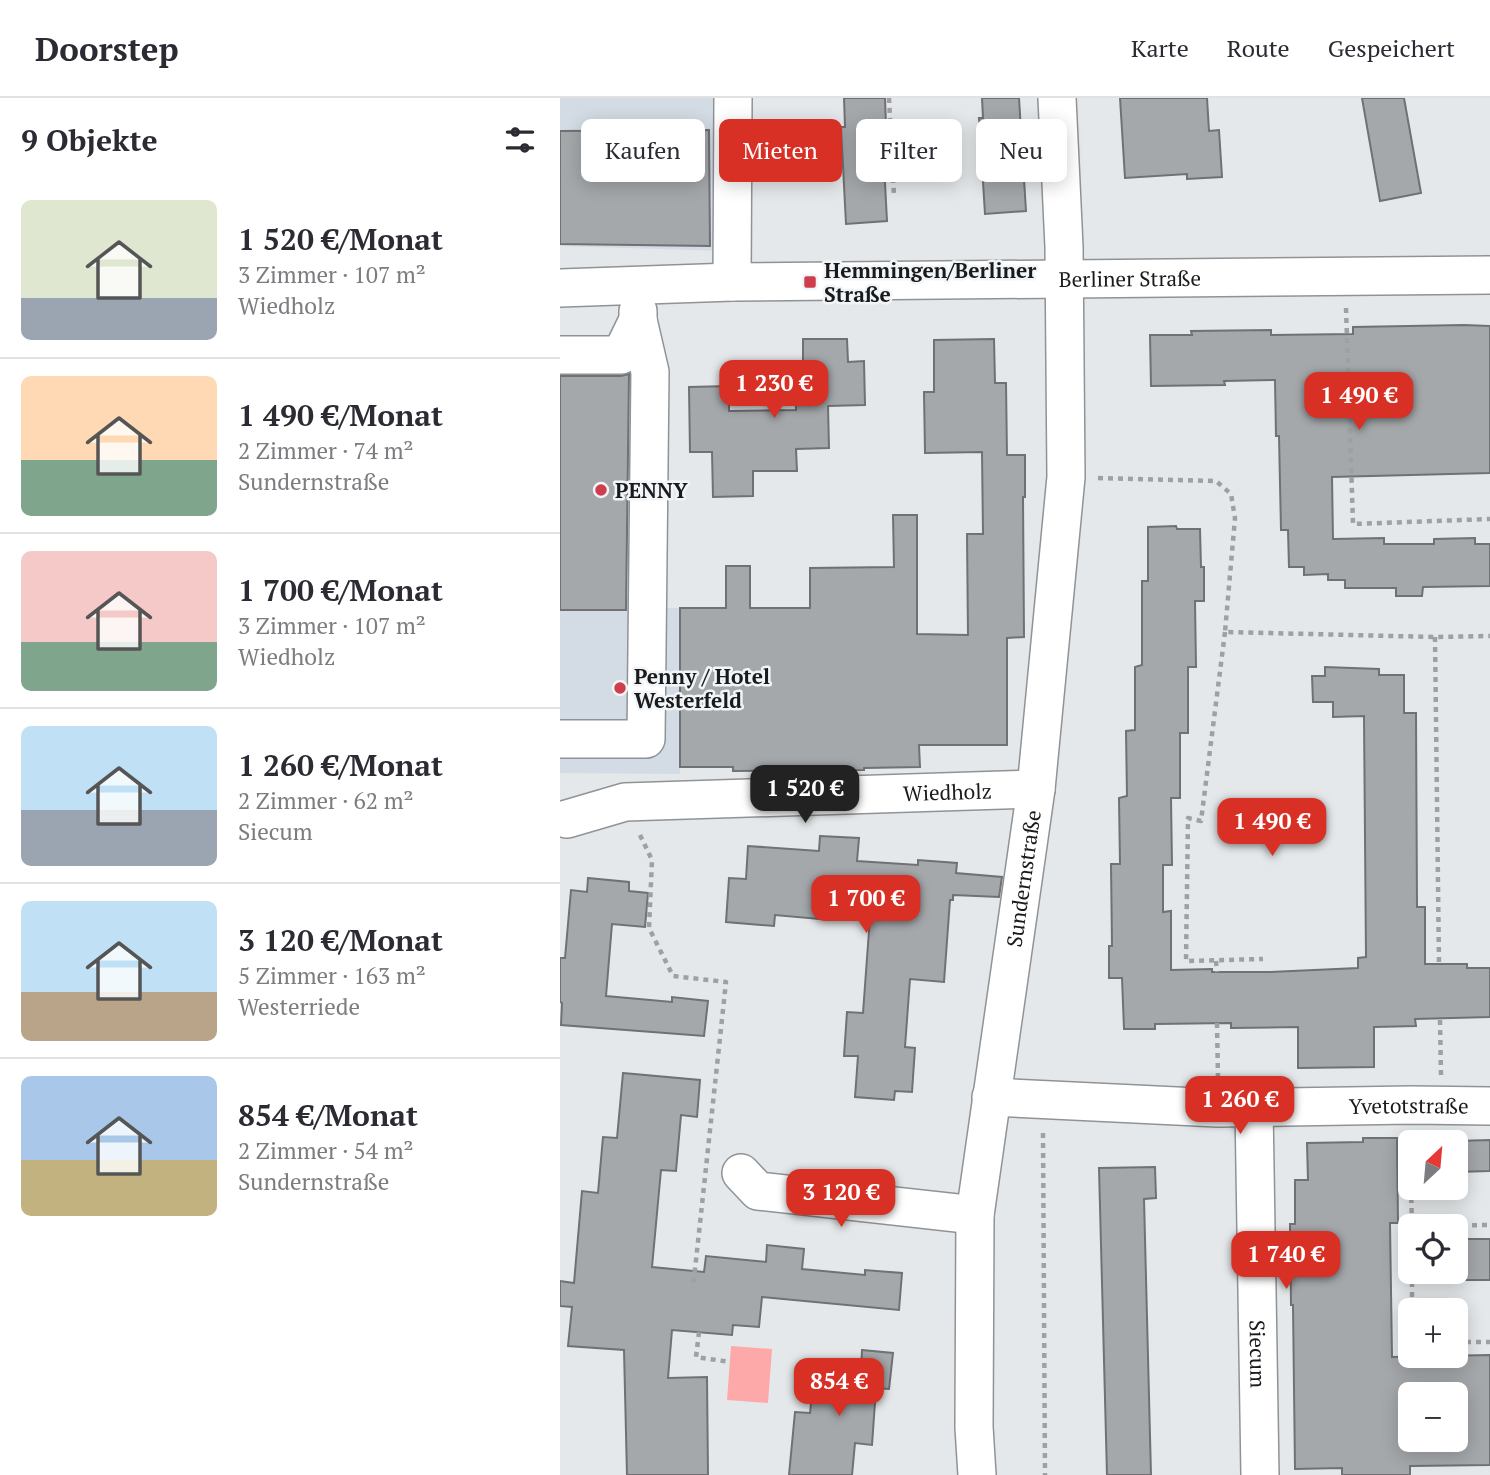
<!DOCTYPE html>
<html lang="de">
<meta charset="utf-8">
<style>
:root{--surface:#fff;--page:#f7f7f7;--text:#2b2b33;--muted:#7c7c81;--line:#e1e1e2;--accent:#d93025}
body{margin:0;font-family:"PT Serif",serif;background:var(--page);color:var(--text);height:100vh;display:flex;flex-direction:column;font-size:26px;white-space:nowrap}
*{box-sizing:border-box;margin:0}
p{font-size:23px;color:var(--muted)}
.icon{flex:none;width:38px;height:38px;fill:none;stroke:currentColor;stroke-width:2;stroke-linecap:round;stroke-linejoin:round}
.map{position:relative;flex:1;overflow:hidden}
.side{display:flex;flex-direction:column;background:var(--surface);width:560px}
.side>*{flex:none}
.banner{position:absolute;left:21px;top:21px;width:665px;height:63px;display:flex;gap:14px}
.needle{width:46px;rotate:26deg}
.fabs{position:absolute;left:838px;top:1032px;display:grid;gap:14px}
.fabs a{display:grid;place-items:center;width:70px;height:70px;border-radius:10px;background:var(--surface);box-shadow:0 4px 18px #0003;font-size:35px}
.price{position:absolute;translate:-50% -60px;padding:0 16px;border-radius:14px;background:var(--accent);color:#fff;font-size:23px;line-height:46px;filter:drop-shadow(0 2px 4px #0008)}
.price::after{content:'';position:absolute;left:50%;top:42px;width:21px;height:16px;margin-left:-10px;background:inherit;clip-path:polygon(0 0,100% 0,50% 100%)}
.price.current{background:#222;color:#fff}
ul{padding:0;list-style:none}
li{display:flex;align-items:center;gap:21px;height:175px;padding:0 21px}
li+li{border-top:2px solid var(--line)}
li span{display:grid;place-items:center;flex:none;width:196px;height:140px;border-radius:10px;color:#555}
li>.icon{margin-inline-start:auto}
span .icon{width:84px;height:84px;fill:#fffc;stroke-width:1}
li b{font-size:30px}
h2{display:flex;justify-content:space-between;align-items:center;height:84px;padding:0 21px;font-size:30px}
.chip{padding:0 24px;border-radius:10px;background:var(--surface);box-shadow:0 4px 18px #0003;font-size:24px;line-height:63px}
.chip.current{background:var(--accent);color:#fff}
header{display:flex;align-items:center;gap:42px;box-sizing:border-box;height:98px;padding:0 35px;background:var(--surface);border-bottom:2px solid var(--line)}
header strong{font-size:33px}
nav{display:flex;gap:38px;margin-inline-start:auto;font-size:24px}
main{display:flex;flex:1;min-height:0}
.map>svg:first-child{display:block}
.built{fill:#d3dce4}
.green{fill:#fda9a9}
.building{fill:#a5a8ab;stroke:#6f7174;stroke-width:2;fill-rule:evenodd}
.lines{fill:none;stroke-linecap:round;stroke-linejoin:round}
.minor-casing{stroke:#909395;stroke-width:40}
.path{stroke:#9ea0a2;stroke-width:4.5;stroke-dasharray:5 5;stroke-linecap:butt}
.minor{stroke:#fff;stroke-width:37}
.poi-dot{fill:#ce3e4c;stroke:#f2f5f8;stroke-width:2.5}
.labels{text-anchor:middle;dominant-baseline:central;stroke-width:5;stroke-linejoin:round;paint-order:stroke}
.poi-label{font-size:21px;font-weight:bold;fill:#191a1b;stroke:#f2f5f8;text-anchor:start}
.street-label{font-size:21px;fill:#191a1b;stroke:#f2f5f8}
</style>
<header>
<strong>Doorstep</strong>
<nav><a>Karte</a><a>Route</a><a>Gespeichert</a></nav>
</header>
<main>
<section class="side">
<h2>9 Objekte<svg class="icon" aria-label="filters" viewBox="0 0 24 24"><path d="M4 7h16M4 17h16"/><circle cx="9" cy="7" r="2"/><circle cx="15" cy="17" r="2"/></svg></h2>
<ul>
<li><span style="background:linear-gradient(#dfe7d0 70%,#9aa5b1 0)"><svg class="icon" aria-label="home" viewBox="0 0 24 24"><path d="M3 11l9-7 9 7M6 9v11h12V9"/></svg></span><div><b>1 520 €/Monat</b><p>3 Zimmer · 107 m²</p><p>Wiedholz</p></div></li>
<li><span style="background:linear-gradient(#ffd9b3 60%,#7fa58c 0)"><svg class="icon" aria-label="home" viewBox="0 0 24 24"><path d="M3 11l9-7 9 7M6 9v11h12V9"/></svg></span><div><b>1 490 €/Monat</b><p>2 Zimmer · 74 m²</p><p>Sundernstraße</p></div></li>
<li><span style="background:linear-gradient(#f6c9c9 65%,#7fa58c 0)"><svg class="icon" aria-label="home" viewBox="0 0 24 24"><path d="M3 11l9-7 9 7M6 9v11h12V9"/></svg></span><div><b>1 700 €/Monat</b><p>3 Zimmer · 107 m²</p><p>Wiedholz</p></div></li>
<li><span style="background:linear-gradient(#bfe0f5 60%,#9aa5b1 0)"><svg class="icon" aria-label="home" viewBox="0 0 24 24"><path d="M3 11l9-7 9 7M6 9v11h12V9"/></svg></span><div><b>1 260 €/Monat</b><p>2 Zimmer · 62 m²</p><p>Siecum</p></div></li>
<li><span style="background:linear-gradient(#bfe0f5 65%,#b9a48a 0)"><svg class="icon" aria-label="home" viewBox="0 0 24 24"><path d="M3 11l9-7 9 7M6 9v11h12V9"/></svg></span><div><b>3 120 €/Monat</b><p>5 Zimmer · 163 m²</p><p>Westerriede</p></div></li>
<li><span style="background:linear-gradient(#a9c7e8 60%,#c2b280 0)"><svg class="icon" aria-label="home" viewBox="0 0 24 24"><path d="M3 11l9-7 9 7M6 9v11h12V9"/></svg></span><div><b>854 €/Monat</b><p>2 Zimmer · 54 m²</p><p>Sundernstraße</p></div></li>
</ul>
</section>
<div class="map">
<svg width="930" height="1377" viewBox="0 0 930 1377">
<rect width="100%" height="100%" fill="#e5e8ea"/>
<g class="built">
<polygon points="0,0 165,0 164,153 0,148"/>
<polygon points="0,243 103,245 101,510 120,510 120,676 0,675"/>
</g>
<polygon class="green" points="171,1248 212,1251 208,1305 167,1302"/>
<g class="building">
<polygon points="284,0 325,0 326,28 322,28 327,123 286,126 281,29 285,29"/>
<polygon points="422,0 459,0 466,113 425,116 419,20 423,20"/>
<polygon points="560,0 647,0 649,33 659,32 662,79 627,81 627,76 565,80"/>
<polygon points="802,0 844,0 861,95 820,103"/>
<polygon points="149,32 150,148 0,146 0,33"/>
<polygon points="904,227 930,228 930,375 772,379 773,441 824,440 824,446 874,446 874,441 915,440 915,446 930,446 930,488 863,489 862,498 836,498 836,490 785,490 785,482 768,482 768,476 744,477 744,469 729,469 728,432 721,432 719,338 716,338 715,282 664,283 665,287 591,288 590,237 632,237 631,233 711,232 711,237 793,236 793,229"/>
<polygon points="243,241 287,241 288,264 304,263 305,307 268,308 269,350 236,351 237,373 193,373 193,398 153,399 152,354 130,354 129,289 169,288 169,313 236,312 235,278 243,278"/>
<polygon points="434,241 435,285 446,285 447,357 465,357 465,399 463,399 464,539 447,540 447,647 359,647 360,669 304,670 304,672 173,673 173,669 120,669 120,510 166,510 166,468 190,468 190,510 250,510 250,470 334,469 333,417 357,417 357,536 408,537 407,436 423,436 422,354 365,355 364,294 374,294 374,242"/>
<polygon points="69,276 66,512 0,512 0,278 61,278"/>
<polygon points="616,428 617,431 640,431 641,469 644,469 644,503 635,503 636,569 628,569 628,635 620,635 620,700 611,700 612,767 603,767 603,814 611,813 611,872 652,871 652,874 710,874 798,870 798,860 806,859 804,618 773,619 773,604 753,604 752,578 765,578 765,569 819,571 819,577 844,577 844,615 856,615 857,809 865,809 865,866 907,866 907,870 930,870 930,919 855,921 856,928 814,929 814,969 738,970 738,929 671,930 671,925 595,926 595,931 564,931 562,880 549,880 549,848 552,848 551,766 560,766 559,700 567,698 566,633 575,632 575,569 582,567 582,483 588,483 588,429"/>
<polygon points="260,738 299,740 297,763 358,767 358,762 397,765 396,775 442,779 439,799 393,797 393,802 390,802 384,884 350,881 345,949 355,950 352,994 335,993 334,1002 295,999 298,958 284,958 287,914 303,915 310,819 259,815 259,821 215,817 214,828 166,824 169,780 186,781 188,748 259,753"/>
<polygon points="28,780 69,784 69,793 88,795 85,829 52,826 46,898 112,904 112,899 148,903 144,938 1,927 2,905 0,904 0,860 5,860 11,792 27,794"/>
<polygon points="63,975 140,982 137,1019 121,1017 116,1073 101,1072 92,1169 144,1174 146,1158 206,1164 207,1147 244,1151 242,1171 305,1177 305,1172 342,1175 339,1212 202,1199 199,1229 173,1227 172,1237 112,1232 108,1280 147,1279 148,1377 67,1377 64,1252 8,1248 12,1209 0,1208 0,1183 14,1185 22,1093 38,1095 43,1039 57,1040"/>
<path d="M803,1040h34l1,85h-8l2,134 98,-2v110l-80,1v9h-68v-7l-47,1 -2,-164h-2l-1,-81h5v-44h13l-1,-37 56,-1zM849,1297h47v46h-46z"/>
<polygon points="930,1042 930,1073 896,1074 896,1043"/>
<polygon points="595,1069 596,1100 584,1101 591,1377 547,1377 539,1070"/>
<rect x="896" y="1141" width="34" height="41"/>
<polygon points="302,1252 333,1255 329,1291 316,1290 312,1347 295,1345 292,1377 229,1377 235,1314 250,1315 254,1277 301,1276"/>
</g>
<g class="lines">
<g class="minor-casing">
<g id="minor">
<polyline points="172,184 173,0"/>
<path id="s1" d="M0,190l172,-6 758,-7"/>
<polyline points="0,257 61,257 78,222 78,213"/>
<polyline points="0,641 86,641 90,274 78,222"/>
<path id="s2" d="M7,721l58,-17 411,-13"/>
<path id="s3" d="M431,999l227,11 193,-3 79,1"/>
<path id="s4" d="M694,1009l6,368"/>
<polyline points="181,1075 198,1093 415,1117"/>
<path id="s5" d="M417,1377l-3,-48 1,-212 61,-426 30,-312 -2,-230 -7,-149"/>
</g>
</g>
<g class="path">
<polyline points="329,0 334,98"/>
<polyline points="786,210 793,426 930,421"/>
<polyline points="538,380 656,383 671,396 675,420 665,534 875,539 930,538"/>
<polyline points="665,534 641,723 628,720 626,863 703,861"/>
<polyline points="875,539 879,866"/>
<polyline points="80,737 92,762 89,830 113,878 166,884 133,1190"/>
<polyline points="656,863 657,874"/>
<polyline points="880,922 881,977"/>
<polyline points="657,925 658,980"/>
<polyline points="483,1035 485,1377"/>
<polyline points="851,1090 852,1128"/>
<polyline points="852,1128 930,1127"/>
<polyline points="852,1174 852,1213"/>
<polyline points="139,1234 136,1259 170,1264"/>
<polyline points="896,1244 930,1244"/>
</g>
<use href="#minor" class="minor"/>
</g>
<g class="poi-dot">
<rect x="243" y="177" width="14" height="14" rx="3.5"/>
<circle cx="41" cy="392" r="7"/>
<circle cx="60" cy="590" r="7"/>
</g>
<g class="labels">
<g class="poi-label">
<text x="264" y="172">Hemmingen/Berliner<tspan x="264" dy="24">Straße</tspan></text>
<text x="55" y="392">PENNY</text>
<text x="74" y="578">Penny / Hotel<tspan x="74" dy="24">Westerfeld</tspan></text>
</g>
<g class="street-label">
<text stroke="none"><textPath href="#s1" startOffset="570">Berliner Straße</textPath></text>
<text stroke="none"><textPath href="#s2" startOffset="383">Wiedholz</textPath></text>
<text stroke="none"><textPath href="#s5" startOffset="600">Sundernstraße</textPath></text>
<text stroke="none"><textPath href="#s3" startOffset="418">Yvetotstraße</textPath></text>
<text stroke="none"><textPath href="#s4" startOffset="247">Siecum</textPath></text>
</g>
</g>
</svg>
<div class="fabs">
<a><svg class="needle" viewBox="-14 -14 28 28"><path d="M0-13l5 13h-10z" fill="#e53935"/><path d="M0 13l5-13h-10z" fill="#7c7c81"/></svg></a>
<a><svg class="icon" aria-label="locate" viewBox="0 0 24 24"><circle cx="12" cy="12" r="6"/><path d="M12 2v4M12 18v4M2 12h4M18 12h4"/></svg></a>
<a>+</a>
<a>−</a>
</div>
<b class="price" style="left:214px;top:322px">1 230 €</b>
<b class="price" style="left:799px;top:334px">1 490 €</b>
<b class="price current" style="left:245px;top:727px">1 520 €</b>
<b class="price" style="left:712px;top:760px">1 490 €</b>
<b class="price" style="left:306px;top:837px">1 700 €</b>
<b class="price" style="left:680px;top:1038px">1 260 €</b>
<b class="price" style="left:281px;top:1131px">3 120 €</b>
<b class="price" style="left:726px;top:1193px">1 740 €</b>
<b class="price" style="left:279px;top:1320px">854 €</b>
<div class="banner">
<a class="chip">Kaufen</a>
<a class="chip current">Mieten</a>
<a class="chip">Filter</a>
<a class="chip">Neu</a>
</div>
</div>
</main>
